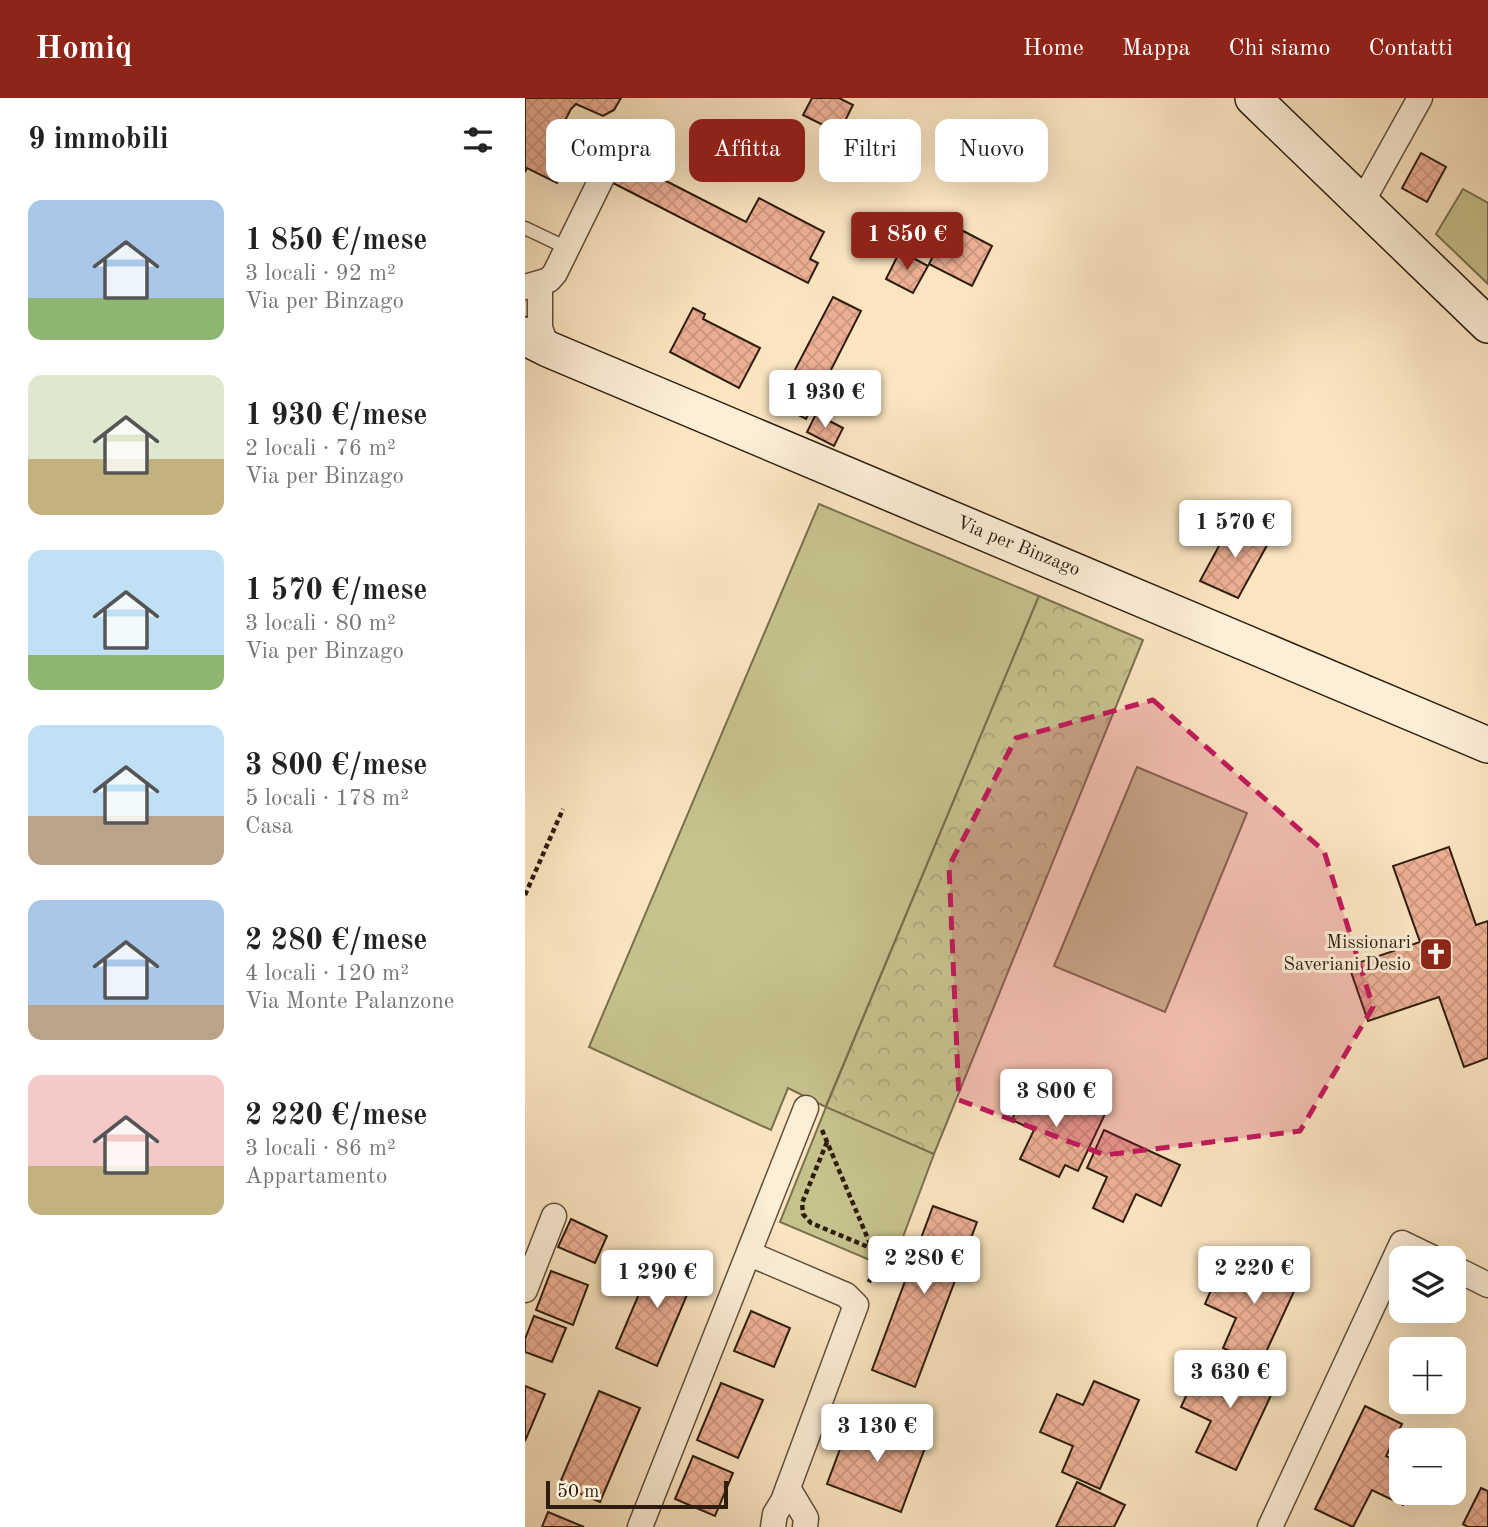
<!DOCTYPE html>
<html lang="it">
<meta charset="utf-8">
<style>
:root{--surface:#fff;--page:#f2f2f2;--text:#222;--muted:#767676;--accent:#8f2418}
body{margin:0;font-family:"Old Standard TT",serif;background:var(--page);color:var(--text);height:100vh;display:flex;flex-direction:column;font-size:26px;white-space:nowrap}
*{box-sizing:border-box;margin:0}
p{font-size:23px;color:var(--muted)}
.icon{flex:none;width:38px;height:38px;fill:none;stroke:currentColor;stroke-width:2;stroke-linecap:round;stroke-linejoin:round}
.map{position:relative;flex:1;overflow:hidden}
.sheet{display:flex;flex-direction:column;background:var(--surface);width:525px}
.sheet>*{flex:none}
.guide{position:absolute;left:21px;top:21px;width:665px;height:63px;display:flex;gap:14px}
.controls{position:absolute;left:864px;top:1148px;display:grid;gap:14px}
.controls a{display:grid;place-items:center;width:77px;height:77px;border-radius:14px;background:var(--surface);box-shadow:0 7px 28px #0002;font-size:35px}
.scale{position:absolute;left:21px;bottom:18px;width:182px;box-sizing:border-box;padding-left:7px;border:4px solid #2e1d0e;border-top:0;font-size:19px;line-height:24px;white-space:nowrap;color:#2e1d0e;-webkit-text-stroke:5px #fceed7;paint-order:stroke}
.price{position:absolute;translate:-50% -60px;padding:0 16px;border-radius:7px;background:#fff;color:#222;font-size:23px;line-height:46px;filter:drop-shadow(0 2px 4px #0008)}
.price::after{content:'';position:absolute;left:50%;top:42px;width:21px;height:16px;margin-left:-10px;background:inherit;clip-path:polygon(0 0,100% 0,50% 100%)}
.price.selected{background:var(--accent);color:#fff}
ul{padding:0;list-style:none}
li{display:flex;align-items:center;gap:21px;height:175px;padding:0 28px}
li span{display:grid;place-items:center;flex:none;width:196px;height:140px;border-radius:14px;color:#555}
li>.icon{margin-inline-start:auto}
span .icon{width:84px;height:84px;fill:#fffc;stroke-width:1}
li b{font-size:30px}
h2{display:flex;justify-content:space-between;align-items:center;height:84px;padding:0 28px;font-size:30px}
.tag{padding:0 24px;border-radius:14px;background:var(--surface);box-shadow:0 7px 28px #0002;font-size:24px;line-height:63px}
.tag.selected{background:var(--accent);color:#fff}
header{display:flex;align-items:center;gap:42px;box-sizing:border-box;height:98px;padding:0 35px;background:var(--accent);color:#fff}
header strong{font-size:33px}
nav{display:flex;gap:38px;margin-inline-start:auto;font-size:24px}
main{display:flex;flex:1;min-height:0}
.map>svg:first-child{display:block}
.green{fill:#c6c28e;stroke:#7a704e;stroke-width:2}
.forest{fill:url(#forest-crowns);stroke:#7a704e;stroke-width:2}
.building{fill:url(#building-cross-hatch);stroke:#2e1d0e;stroke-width:2}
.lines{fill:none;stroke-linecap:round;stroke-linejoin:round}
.lane-casing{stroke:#614f3b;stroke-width:15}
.street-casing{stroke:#614f3b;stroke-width:27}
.secondary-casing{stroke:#2e1d0e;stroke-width:38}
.path{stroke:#2e1d0e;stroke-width:4.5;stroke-dasharray:5 3.5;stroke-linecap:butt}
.lane{stroke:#fceed7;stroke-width:12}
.street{stroke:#fceed7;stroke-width:24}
.secondary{stroke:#fceed7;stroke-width:35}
.marked{fill:#c2185b;fill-opacity:0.2;stroke:#c2185b;stroke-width:5;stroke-dasharray:14 9;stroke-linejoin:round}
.labels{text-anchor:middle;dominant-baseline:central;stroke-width:6;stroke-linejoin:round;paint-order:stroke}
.street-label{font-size:19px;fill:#2e1d0e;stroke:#fceed7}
.poi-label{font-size:19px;fill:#2e1d0e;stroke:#fceed7;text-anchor:end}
</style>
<header>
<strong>Homiq</strong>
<nav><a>Home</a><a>Mappa</a><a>Chi siamo</a><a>Contatti</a></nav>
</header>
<main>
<section class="sheet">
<h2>9 immobili<svg class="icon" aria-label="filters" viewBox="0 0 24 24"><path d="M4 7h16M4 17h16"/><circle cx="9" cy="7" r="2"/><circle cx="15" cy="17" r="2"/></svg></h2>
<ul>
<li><span style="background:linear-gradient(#a9c7e8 70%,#8fb573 0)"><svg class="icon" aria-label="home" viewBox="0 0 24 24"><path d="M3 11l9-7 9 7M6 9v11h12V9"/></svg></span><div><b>1 850 €/mese</b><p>3 locali · 92 m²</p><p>Via per Binzago</p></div></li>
<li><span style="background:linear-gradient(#dfe7d0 60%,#c2b280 0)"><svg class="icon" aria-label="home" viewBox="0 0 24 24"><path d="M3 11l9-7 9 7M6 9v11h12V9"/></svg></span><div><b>1 930 €/mese</b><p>2 locali · 76 m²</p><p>Via per Binzago</p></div></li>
<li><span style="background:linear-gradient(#bfe0f5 75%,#8fb573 0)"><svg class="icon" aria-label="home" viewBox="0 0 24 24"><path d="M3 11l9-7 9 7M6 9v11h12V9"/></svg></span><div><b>1 570 €/mese</b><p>3 locali · 80 m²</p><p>Via per Binzago</p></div></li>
<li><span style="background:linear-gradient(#bfe0f5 65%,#b9a48a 0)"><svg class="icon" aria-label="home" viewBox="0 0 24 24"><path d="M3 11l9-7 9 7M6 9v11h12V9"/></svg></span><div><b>3 800 €/mese</b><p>5 locali · 178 m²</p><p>Casa</p></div></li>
<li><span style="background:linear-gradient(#a9c7e8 75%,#b9a48a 0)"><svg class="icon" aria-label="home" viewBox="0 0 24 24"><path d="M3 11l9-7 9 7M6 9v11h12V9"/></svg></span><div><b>2 280 €/mese</b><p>4 locali · 120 m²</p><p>Via Monte Palanzone</p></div></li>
<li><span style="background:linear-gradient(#f6c9c9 65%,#c2b280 0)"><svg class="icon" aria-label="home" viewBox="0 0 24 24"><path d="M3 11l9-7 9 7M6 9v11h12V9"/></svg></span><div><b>2 220 €/mese</b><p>3 locali · 86 m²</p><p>Appartamento</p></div></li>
</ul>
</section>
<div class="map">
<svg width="963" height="1429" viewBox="0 0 963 1429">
<defs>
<pattern id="forest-crowns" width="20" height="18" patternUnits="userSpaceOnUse" patternTransform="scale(1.75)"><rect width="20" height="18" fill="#c6c28e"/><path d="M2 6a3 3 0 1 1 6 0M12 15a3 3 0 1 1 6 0" fill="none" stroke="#aaa679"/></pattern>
<pattern id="building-cross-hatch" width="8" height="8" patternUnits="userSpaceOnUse" patternTransform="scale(1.75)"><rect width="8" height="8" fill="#edb095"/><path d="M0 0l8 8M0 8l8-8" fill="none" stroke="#cc977f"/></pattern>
</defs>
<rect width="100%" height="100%" fill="#fbe5c1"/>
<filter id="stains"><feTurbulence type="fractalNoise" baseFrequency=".00286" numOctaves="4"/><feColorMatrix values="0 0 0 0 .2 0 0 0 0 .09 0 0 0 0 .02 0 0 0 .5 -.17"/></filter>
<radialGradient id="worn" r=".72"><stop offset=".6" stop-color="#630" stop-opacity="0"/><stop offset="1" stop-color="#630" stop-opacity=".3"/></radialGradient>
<g class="green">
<polygon points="938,91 963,105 963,186 911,136"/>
<polygon points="294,406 514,498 301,1008 409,1056 366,1171 255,1124 301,1009 263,990 246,1032 64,949"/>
<polygon points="612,669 722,715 640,914 529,868"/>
</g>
<polygon class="forest" points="514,498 618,542 409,1056 301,1009"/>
<g class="building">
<polygon points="0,0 96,0 89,12 78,18 51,6 46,11 38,26 37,34 53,42 32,85 2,70 0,74"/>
<polygon points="287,0 314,0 328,7 314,35 278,17"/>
<polygon points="896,55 921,69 902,104 877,90"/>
<polygon points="100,62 221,124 234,100 299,134 285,161 293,165 283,185 88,85"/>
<polygon points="425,126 467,148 447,188 404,166"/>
<polygon points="375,153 403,168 388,195 361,181"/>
<polygon points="308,199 336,213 281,321 252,306"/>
<polygon points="168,210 180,216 178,221 235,250 214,290 145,254"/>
<polygon points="291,316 318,330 309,348 282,334"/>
<polygon points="708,422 745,442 713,500 675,483"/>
<polygon points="924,749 951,827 963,823 963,960 939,969 914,899 843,923 824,868 895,844 868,768"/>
<polygon points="505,982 580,1016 553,1073 540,1067 534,1079 495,1061 509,1032 487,1022"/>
<polygon points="579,1032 655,1067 636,1108 611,1096 598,1124 568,1110 582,1079 562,1070"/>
<polygon points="408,1108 452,1124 390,1289 347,1272"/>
<polygon points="46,1121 82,1138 70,1165 33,1149"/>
<polygon points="131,1156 172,1173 132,1268 91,1250"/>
<polygon points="740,1159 777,1176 735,1267 698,1250 711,1220 680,1206 696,1169 728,1184"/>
<polygon points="26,1173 63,1187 48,1227 11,1212"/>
<polygon points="226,1213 265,1230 249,1269 209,1253"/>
<polygon points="9,1218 41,1230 27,1264 0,1254 0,1241"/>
<polygon points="717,1261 755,1278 711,1372 671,1354 686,1323 656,1309 673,1272 705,1287"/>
<polygon points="569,1283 614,1302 575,1391 537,1374 548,1348 515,1334 532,1296 558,1307"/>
<polygon points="196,1285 238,1302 213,1360 172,1342"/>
<polygon points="0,1288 20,1296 0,1343"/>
<polygon points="74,1293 115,1310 75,1404 34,1387"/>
<polygon points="840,1308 877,1326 861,1358 877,1366 877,1395 884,1395 878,1407 847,1392 828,1429 790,1411"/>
<polygon points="327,1319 401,1347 376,1414 302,1386"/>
<polygon points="168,1358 208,1375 190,1418 150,1401"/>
<polygon points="552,1384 600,1407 589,1429 531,1429"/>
<polygon points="956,1390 963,1393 963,1429 943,1429 938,1426"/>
<polygon points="23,1414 59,1429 17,1429"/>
</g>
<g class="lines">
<g class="lane-casing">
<polyline id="lane" points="0,130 42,150"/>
</g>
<g class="street-casing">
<g id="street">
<polyline points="836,106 895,0"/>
<polyline points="15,185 15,230 23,251"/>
<polyline points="0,189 24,182 30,175 89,55"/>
<polyline points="225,1156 321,1197 331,1207 258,1403 250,1416 248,1429"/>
<polyline points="929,1170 963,1187"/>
<polyline points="0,1192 29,1118"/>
<polyline points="263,1390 281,1420 280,1429"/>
<polyline points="115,1429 281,1010"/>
<polyline points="745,1429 877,1145 908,1160"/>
</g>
</g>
<g class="secondary-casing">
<g id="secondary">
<polyline points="728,0 963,227"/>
<polyline points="0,237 5,242 23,251 963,647"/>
</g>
</g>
<g class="path">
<polyline points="0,797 38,711"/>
<polyline points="297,1032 354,1167 342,1187"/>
<polyline points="302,1044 277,1105 278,1116 286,1125 348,1151"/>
</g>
<use href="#lane" class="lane"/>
<use href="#street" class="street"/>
<use href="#secondary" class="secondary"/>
</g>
<path class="marked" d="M628,602l171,151 49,156 -73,124 -195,24 -146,-55 -10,-234 67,-128z"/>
<defs>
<g id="church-square" transform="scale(1.75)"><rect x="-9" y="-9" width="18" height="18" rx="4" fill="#8f2418" stroke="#fceed7"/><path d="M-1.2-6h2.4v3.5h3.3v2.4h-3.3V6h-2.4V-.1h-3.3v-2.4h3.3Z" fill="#fff"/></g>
</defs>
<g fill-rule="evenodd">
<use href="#church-square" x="911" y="856"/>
</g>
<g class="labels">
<g class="street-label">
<text transform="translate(493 449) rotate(22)">Via per Binzago</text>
</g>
<g class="poi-label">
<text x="886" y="845">Missionari<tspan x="886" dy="22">Saveriani Desio</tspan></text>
</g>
</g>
<rect width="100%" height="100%" filter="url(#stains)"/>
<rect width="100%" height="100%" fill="url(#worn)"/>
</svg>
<div class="controls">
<a><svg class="icon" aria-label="layers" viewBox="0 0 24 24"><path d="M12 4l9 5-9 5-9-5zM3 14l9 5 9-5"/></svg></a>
<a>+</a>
<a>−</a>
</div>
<div class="scale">50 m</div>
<b class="price selected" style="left:382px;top:174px">1 850 €</b>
<b class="price" style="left:300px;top:332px">1 930 €</b>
<b class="price" style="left:710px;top:462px">1 570 €</b>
<b class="price" style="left:531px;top:1031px">3 800 €</b>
<b class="price" style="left:399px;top:1198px">2 280 €</b>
<b class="price" style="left:729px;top:1208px">2 220 €</b>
<b class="price" style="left:132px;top:1212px">1 290 €</b>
<b class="price" style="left:705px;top:1312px">3 630 €</b>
<b class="price" style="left:352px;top:1366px">3 130 €</b>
<div class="guide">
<a class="tag">Compra</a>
<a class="tag selected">Affitta</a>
<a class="tag">Filtri</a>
<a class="tag">Nuovo</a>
</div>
</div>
</main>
